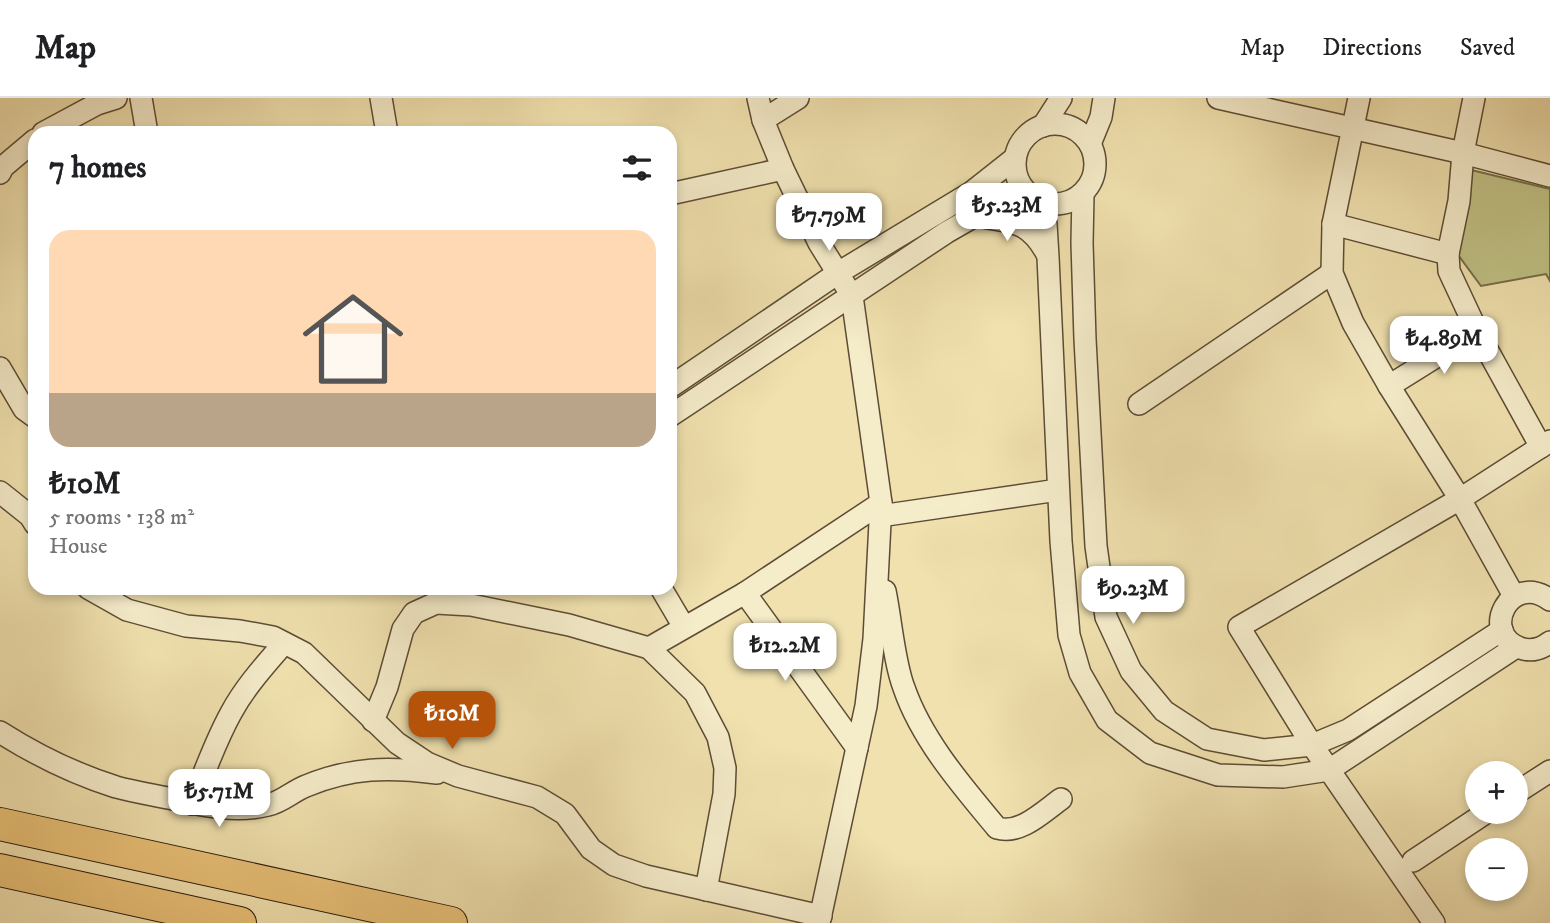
<!DOCTYPE html>
<meta charset="utf-8">
<style>
:root{--surface:#fff;--page:#f2f2f2;--text:#202124;--muted:#757577;--line:#e0e0e0;--accent:#b45309}
body{margin:0;font-family:"IM FELL DW Pica",serif;background:var(--page);color:var(--text);height:100vh;display:flex;flex-direction:column;font-size:26px;white-space:nowrap}
*{box-sizing:border-box;margin:0}
p{font-size:23px;color:var(--muted)}
.icon{flex:none;width:38px;height:38px;fill:none;stroke:currentColor;stroke-width:2;stroke-linecap:round;stroke-linejoin:round}
.map{position:relative;flex:1;overflow:hidden}
.sheet{position:absolute;left:28px;top:28px;width:649px;height:469px;display:flex;flex-direction:column;background:var(--surface);border-radius:21px;box-shadow:0 4px 10px #0003}
.sheet>*{flex:none}
.tools{position:absolute;left:1465px;top:663px;display:grid;gap:14px}
.tools a{display:grid;place-items:center;width:63px;height:63px;border-radius:50%;background:var(--surface);box-shadow:0 4px 10px #0003;font-size:35px}
.price{position:absolute;translate:-50% -60px;padding:0 16px;border-radius:14px;background:#fff;color:#222;font-size:23px;line-height:46px;filter:drop-shadow(0 2px 4px #0008)}
.price::after{content:'';position:absolute;left:50%;top:42px;width:21px;height:16px;margin-left:-10px;background:inherit;clip-path:polygon(0 0,100% 0,50% 100%)}
.price.active{background:var(--accent);color:#fff}
ul{padding:0;list-style:none}
li{display:grid;align-content:center;gap:14px;height:371px;padding:0 21px}
li span{display:grid;place-items:center;height:217px;border-radius:21px;color:#555}
li>.icon{margin-inline-start:auto}
span .icon{width:126px;height:126px;fill:#fffc;stroke-width:1}
li b{font-size:30px}
h2{display:flex;justify-content:space-between;align-items:center;height:84px;padding:0 21px;font-size:30px}
header{display:flex;align-items:center;gap:42px;box-sizing:border-box;height:98px;padding:0 35px;background:var(--surface);border-bottom:2px solid var(--line)}
header strong{font-size:33px}
nav{display:flex;gap:38px;margin-inline-start:auto;font-size:24px}
.map>svg:first-child{display:block}
.green{fill:#c0c185;stroke:#766e49;stroke-width:2}
.lines{fill:none;stroke-linecap:round;stroke-linejoin:round}
.minor-casing{stroke:#5d4c35;stroke-width:24}
.highway-casing{stroke:#2c1b0d;stroke-width:34}
.minor{stroke:#f5ecca;stroke-width:21}
.highway{stroke:#e8c077;stroke-width:32}
</style>
<header>
<strong>Map</strong>
<nav><a>Map</a><a>Directions</a><a>Saved</a></nav>
</header>
<div class="map">
<svg width="1550" height="825" viewBox="0 0 1550 825">
<rect width="100%" height="100%" fill="#f0e1ae"/>
<filter id="stains"><feTurbulence type="fractalNoise" baseFrequency=".00286" numOctaves="4"/><feColorMatrix values="0 0 0 0 .2 0 0 0 0 .09 0 0 0 0 .02 0 0 0 .5 -.17"/></filter>
<radialGradient id="worn" r=".72"><stop offset=".6" stop-color="#630" stop-opacity="0"/><stop offset="1" stop-color="#630" stop-opacity=".3"/></radialGradient>
<polygon class="green" points="1463,70 1550,91 1550,183 1546,176 1481,188 1450,146"/>
<g class="lines">
<g class="minor-casing">
<g id="minor">
<polyline points="141,0 147,35"/>
<polyline points="381,0 387,35"/>
<polyline points="758,0 763,22 783,71 819,145 852,198 881,405 874,541 866,608 819,825"/>
<polyline points="1218,0 1463,55 1550,78"/>
<polyline points="1359,0 1333,126 1332,175 1353,225 1389,288 1460,401 1514,498"/>
<polyline points="1474,0 1463,55 1459,103 1448,156 1449,173 1477,233 1541,349"/>
<polyline points="763,22 798,0"/>
<circle cx="1055" cy="66" r="40"/>
<polyline points="1043,28 1061,0"/>
<polyline points="43,35 97,6 116,0"/>
<polyline points="1090,46 1101,19 1104,0"/>
<polyline points="0,75 3,69 35,42"/>
<polyline points="670,96 783,71"/>
<polyline points="1083,96 1082,145 1085,241 1096,448 1106,519 1131,573 1164,613 1207,641 1264,652 1312,647 1348,632 1502,532"/>
<polyline points="1040,104 1046,126 1048,159 1061,443 1069,537 1080,575 1107,622 1150,655 1218,677 1283,679 1329,672 1516,549"/>
<path d="M977,118c35,7 51,3 70,38"/>
<polyline points="1333,126 1448,156"/>
<polyline points="0,270 24,311 35,319"/>
<polyline points="1389,288 1477,233"/>
<polyline points="670,289 838,175 972,94 1015,60"/>
<polyline points="1139,306 1332,175"/>
<polyline points="670,318 947,134 1008,99 1032,100"/>
<polyline points="0,394 30,418 35,426"/>
<polyline points="880,418 1058,392"/>
<polyline points="88,490 127,512 186,528 240,533 273,539 304,555 397,645 427,665 458,678 537,699 565,716 591,751 614,767 646,778 821,818"/>
<polyline points="661,490 684,529"/>
<path d="M885,493c6,29 9,71 19,97 18,52 58,98 93,140 23,7 46,-16 64,-29"/>
<polyline points="745,495 857,650"/>
<path d="M1550,502c-40,-29 -71,33 -30,48 11,4 21,1 30,-6"/>
<polyline points="649,550 745,495 881,405"/>
<polyline points="373,623 387,589 403,531 414,515 436,505 471,507 569,527 649,550 695,595 718,639 725,670 724,696 706,792"/>
<path d="M0,634c36,23 75,42 116,55 18,5 38,8 57,12 31,7 64,14 95,6 14,-3 25,-14 38,-19 46,-19 83,-19 131,-13"/>
<polyline points="1516,695 1550,673"/>
<path d="M192,706c12,-31 23,-62 39,-91 14,-26 34,-48 53,-70"/>
<polyline points="1413,763 1487,714"/>
<polyline points="1434,825 1312,647 1239,529 1460,401 1550,343"/>
</g>
</g>
<g class="highway-casing">
<g id="highway">
<polyline points="0,726 451,825"/>
<polyline points="0,772 240,825"/>
</g>
</g>
<use href="#minor" class="minor"/>
<use href="#highway" class="highway"/>
</g>
<rect width="100%" height="100%" filter="url(#stains)"/>
<rect width="100%" height="100%" fill="url(#worn)"/>
</svg>
<div class="tools">
<a>+</a>
<a>−</a>
</div>
<b class="price" style="left:1007px;top:145px">₺5.23M</b>
<b class="price" style="left:829px;top:155px">₺7.79M</b>
<b class="price" style="left:1444px;top:278px">₺4.89M</b>
<b class="price" style="left:1133px;top:528px">₺9.23M</b>
<b class="price" style="left:785px;top:585px">₺12.2M</b>
<b class="price active" style="left:452px;top:653px">₺10M</b>
<b class="price" style="left:219px;top:731px">₺5.71M</b>
<section class="sheet">
<h2>7 homes<svg class="icon" aria-label="filters" viewBox="0 0 24 24"><path d="M4 7h16M4 17h16"/><circle cx="9" cy="7" r="2"/><circle cx="15" cy="17" r="2"/></svg></h2>
<ul>
<li><span style="background:linear-gradient(#ffd9b3 75%,#b9a48a 0)"><svg class="icon" aria-label="home" viewBox="0 0 24 24"><path d="M3 11l9-7 9 7M6 9v11h12V9"/></svg></span><div><b>₺10M</b><p>5 rooms · 138 m²</p><p>House</p></div></li>
</ul>
</section>
</div>
